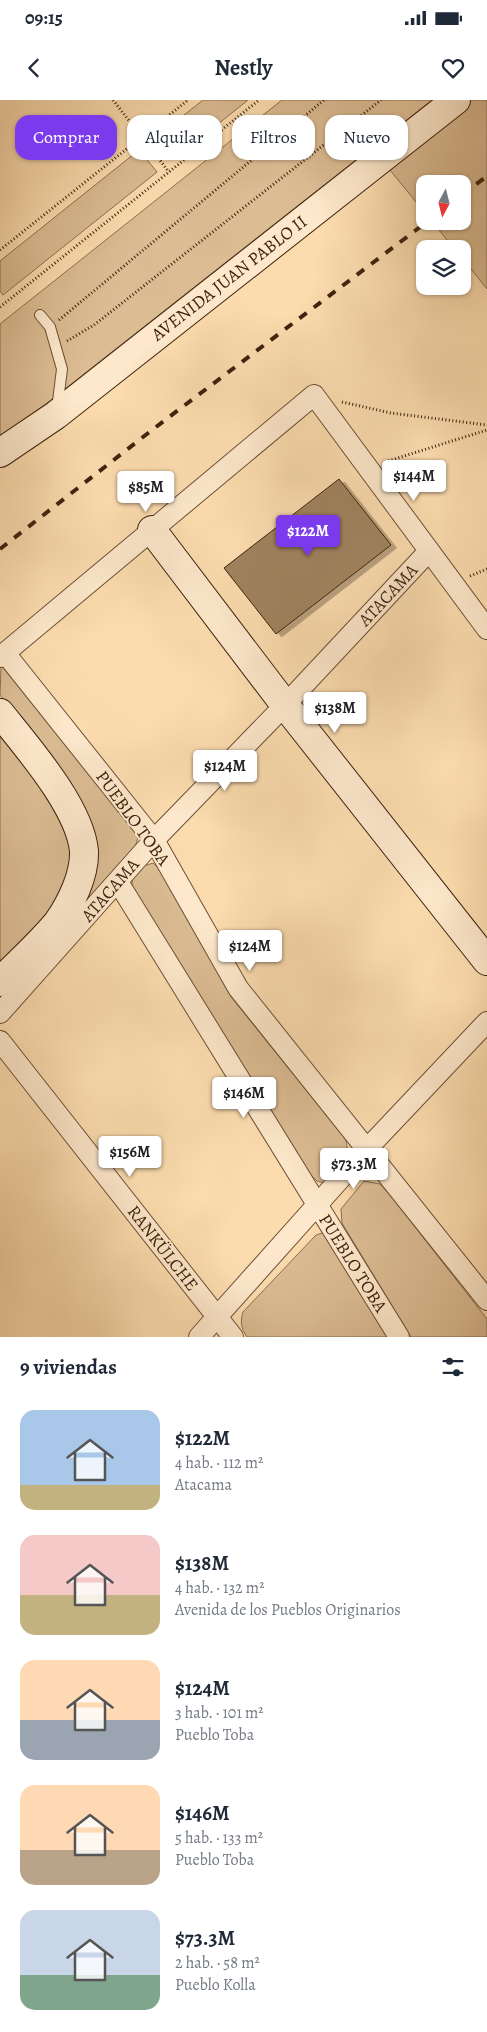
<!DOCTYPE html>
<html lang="es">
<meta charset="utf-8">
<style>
:root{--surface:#fff;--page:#f2f2f3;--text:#1f2937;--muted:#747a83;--accent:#7c3aed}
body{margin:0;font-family:Alegreya,serif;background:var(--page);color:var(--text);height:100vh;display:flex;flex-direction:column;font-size:19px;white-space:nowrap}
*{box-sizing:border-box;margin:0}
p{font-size:16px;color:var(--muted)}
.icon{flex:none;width:28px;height:28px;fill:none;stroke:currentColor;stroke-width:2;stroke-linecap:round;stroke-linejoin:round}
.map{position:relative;height:1237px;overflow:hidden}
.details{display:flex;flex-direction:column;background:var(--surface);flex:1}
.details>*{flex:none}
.guide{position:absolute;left:15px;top:15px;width:458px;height:45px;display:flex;gap:10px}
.needle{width:32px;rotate:187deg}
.buttons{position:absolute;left:416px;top:75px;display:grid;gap:10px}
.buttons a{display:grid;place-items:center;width:55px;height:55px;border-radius:10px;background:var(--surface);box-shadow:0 1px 4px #0004;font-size:25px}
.price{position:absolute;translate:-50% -42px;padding:0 11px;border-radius:5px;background:#fff;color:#222;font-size:16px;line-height:32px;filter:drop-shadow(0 1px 2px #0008)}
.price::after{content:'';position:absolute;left:50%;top:30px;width:15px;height:11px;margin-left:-8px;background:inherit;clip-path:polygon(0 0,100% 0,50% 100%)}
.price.current{background:var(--accent);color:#fff}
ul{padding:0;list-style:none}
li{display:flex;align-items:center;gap:15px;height:125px;padding:0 20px}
li span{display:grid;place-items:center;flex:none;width:140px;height:100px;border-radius:15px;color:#555}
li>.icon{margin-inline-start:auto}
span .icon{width:60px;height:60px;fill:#fffc;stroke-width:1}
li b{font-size:21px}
h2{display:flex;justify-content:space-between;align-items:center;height:60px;padding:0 20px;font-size:21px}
.chip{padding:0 18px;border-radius:15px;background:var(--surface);box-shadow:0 1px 4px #0004;font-size:18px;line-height:45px}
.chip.current{background:var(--accent);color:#fff}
.status{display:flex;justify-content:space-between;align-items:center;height:35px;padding:0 25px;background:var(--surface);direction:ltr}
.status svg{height:14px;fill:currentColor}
header{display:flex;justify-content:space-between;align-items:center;height:65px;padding:0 20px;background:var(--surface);font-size:22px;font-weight:600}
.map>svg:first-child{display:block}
.green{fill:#dcbc93;stroke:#8c6f50}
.building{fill:#a08361;stroke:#3d220d;filter:url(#shadow)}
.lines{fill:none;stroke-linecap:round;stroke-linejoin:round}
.lane-casing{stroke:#6d5036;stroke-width:12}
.street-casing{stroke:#6d5036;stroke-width:22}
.secondary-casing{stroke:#3d220d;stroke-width:30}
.path{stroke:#3d220d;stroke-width:3;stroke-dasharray:1 2.5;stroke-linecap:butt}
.lane{stroke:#fde8cb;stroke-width:10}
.street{stroke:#fde8cb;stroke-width:20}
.secondary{stroke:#fde8cb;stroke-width:28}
.rail{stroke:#3d220d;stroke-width:4;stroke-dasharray:9 9;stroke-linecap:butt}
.labels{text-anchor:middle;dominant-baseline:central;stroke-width:4;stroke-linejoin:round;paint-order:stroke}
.street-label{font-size:18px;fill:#3d220d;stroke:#fde8cb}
</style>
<div class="status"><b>09:15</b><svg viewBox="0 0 49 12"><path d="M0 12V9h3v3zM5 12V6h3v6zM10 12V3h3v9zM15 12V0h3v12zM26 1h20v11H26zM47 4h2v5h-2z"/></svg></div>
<header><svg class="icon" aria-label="back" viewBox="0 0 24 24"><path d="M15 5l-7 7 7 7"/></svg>Nestly<svg class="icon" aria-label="heart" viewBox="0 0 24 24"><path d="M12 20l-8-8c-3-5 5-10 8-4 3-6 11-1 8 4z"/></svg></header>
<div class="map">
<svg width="487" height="1237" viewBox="0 0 487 1237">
<defs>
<filter id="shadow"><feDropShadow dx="5.5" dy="3" stdDeviation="0" flood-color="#0004"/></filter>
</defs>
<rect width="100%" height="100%" fill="#fcdcaf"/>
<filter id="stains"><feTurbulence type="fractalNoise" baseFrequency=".004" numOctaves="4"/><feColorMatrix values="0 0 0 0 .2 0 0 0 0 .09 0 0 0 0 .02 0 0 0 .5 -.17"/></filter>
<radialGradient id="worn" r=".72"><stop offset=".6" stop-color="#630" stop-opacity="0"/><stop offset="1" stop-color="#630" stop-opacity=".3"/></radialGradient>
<g class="green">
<polygon points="203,0 248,0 177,57 159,35"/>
<polygon points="282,0 432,0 0,340 0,224"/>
<polygon points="456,0 487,0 487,189 463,159 462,149 454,149 432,121 462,121 462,84 425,84 425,113 381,59"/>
<polygon points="139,50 157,72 3,195 0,191 0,161"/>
<polygon points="1,567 6,568 135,727 138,737 134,751 0,902 0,894 88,784 43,651 0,595"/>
<polygon points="0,628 23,656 70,732 73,762 56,805 0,868"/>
<path d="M153,763l9,8 69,126 114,141c8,21 -8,30 -21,45l-7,-2 -8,-8 -174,-281 -3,-8 1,-8 11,-10z"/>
<polygon points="364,1081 380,1084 390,1095 487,1219 487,1237 411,1237 342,1123 341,1109"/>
<path d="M322,1133l7,5 60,99h-142c-6,-9 -7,-15 -4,-25l73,-77z"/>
</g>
<polygon class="building" points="339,379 391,445 276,534 224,468"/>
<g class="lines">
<g class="lane-casing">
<polyline id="lane" points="40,215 50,227 62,269 57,309"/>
</g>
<g class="street-casing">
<g id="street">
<polyline points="5,553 154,740 238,888 487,1200"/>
<polyline points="0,557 314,295 487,529"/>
<polyline points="118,782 399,1237"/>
<polyline points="0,913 154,740 285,605 429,451"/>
<polyline points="0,941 233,1237"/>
<polyline points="199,1237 366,1050 487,922"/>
</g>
</g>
<g class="secondary-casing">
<g id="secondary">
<polyline points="0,353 56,315 456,0"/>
<polyline points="152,430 285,605 487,861"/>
<path d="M0,613c27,34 80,94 84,138 1,24 -13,52 -26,71 -17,21 -39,40 -58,60"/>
</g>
</g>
<g class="path">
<polyline points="113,0 169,72"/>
<polyline points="0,150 188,0"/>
<polyline points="0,207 259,0"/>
<polyline points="59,220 324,0"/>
<polyline points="67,241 94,225 381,0"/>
<polyline points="342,302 391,313 487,325"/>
<polyline points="385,362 487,330"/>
<polyline points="470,476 487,469"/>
</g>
<use href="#lane" class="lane"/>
<use href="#street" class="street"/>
<use href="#secondary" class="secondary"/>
<g class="rail">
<polyline points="462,95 487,76"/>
<polyline points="0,449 152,330 428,121"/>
</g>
</g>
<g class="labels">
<g class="street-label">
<text transform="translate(229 178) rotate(-38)">AVENIDA JUAN PABLO II</text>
<text transform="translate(388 495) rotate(-47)">ATACAMA</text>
<text transform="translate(133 718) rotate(54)">PUEBLO TOBA</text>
<text transform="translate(110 790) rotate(-49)">ATACAMA</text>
<text transform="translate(163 1148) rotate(52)">RANKÜLCHE</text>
<text transform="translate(353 1163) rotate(58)">PUEBLO TOBA</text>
</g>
</g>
<rect width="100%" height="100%" filter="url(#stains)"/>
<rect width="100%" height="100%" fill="url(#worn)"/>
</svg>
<div class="buttons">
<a><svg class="needle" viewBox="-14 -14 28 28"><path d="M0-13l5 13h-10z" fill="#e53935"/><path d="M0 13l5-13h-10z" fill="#747a83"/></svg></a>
<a><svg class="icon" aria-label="layers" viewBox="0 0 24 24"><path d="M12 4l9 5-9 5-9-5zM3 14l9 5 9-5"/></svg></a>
</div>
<b class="price" style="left:414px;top:402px">$144M</b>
<b class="price" style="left:146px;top:413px">$85M</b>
<b class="price current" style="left:308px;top:457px">$122M</b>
<b class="price" style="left:335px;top:634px">$138M</b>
<b class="price" style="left:225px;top:692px">$124M</b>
<b class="price" style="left:250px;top:872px">$124M</b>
<b class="price" style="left:244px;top:1019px">$146M</b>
<b class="price" style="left:130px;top:1078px">$156M</b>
<b class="price" style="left:354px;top:1090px">$73.3M</b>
<div class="guide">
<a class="chip current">Comprar</a>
<a class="chip">Alquilar</a>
<a class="chip">Filtros</a>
<a class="chip">Nuevo</a>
</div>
</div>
<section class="details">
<h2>9 viviendas<svg class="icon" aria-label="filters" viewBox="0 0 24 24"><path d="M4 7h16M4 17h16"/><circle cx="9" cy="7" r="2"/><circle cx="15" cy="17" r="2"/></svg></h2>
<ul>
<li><span style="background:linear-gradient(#a9c7e8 75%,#c2b280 0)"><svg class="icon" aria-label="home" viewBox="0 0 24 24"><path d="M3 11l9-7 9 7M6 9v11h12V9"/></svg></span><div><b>$122M</b><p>4 hab. · 112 m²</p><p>Atacama</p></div></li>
<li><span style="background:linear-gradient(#f6c9c9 60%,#c2b280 0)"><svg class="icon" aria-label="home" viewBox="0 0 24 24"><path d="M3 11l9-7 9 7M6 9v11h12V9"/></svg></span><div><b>$138M</b><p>4 hab. · 132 m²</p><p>Avenida de los Pueblos Originarios</p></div></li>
<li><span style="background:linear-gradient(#ffd9b3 60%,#9aa5b1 0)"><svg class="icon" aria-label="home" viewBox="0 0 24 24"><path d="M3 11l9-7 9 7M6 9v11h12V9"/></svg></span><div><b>$124M</b><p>3 hab. · 101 m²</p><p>Pueblo Toba</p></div></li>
<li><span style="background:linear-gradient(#ffd9b3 65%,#b9a48a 0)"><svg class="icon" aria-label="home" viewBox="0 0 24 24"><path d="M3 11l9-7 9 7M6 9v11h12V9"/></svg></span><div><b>$146M</b><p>5 hab. · 133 m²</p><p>Pueblo Toba</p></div></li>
<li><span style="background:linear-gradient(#c9d6e8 65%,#7fa58c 0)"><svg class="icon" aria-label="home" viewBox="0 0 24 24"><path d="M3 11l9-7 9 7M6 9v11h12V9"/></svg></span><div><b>$73.3M</b><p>2 hab. · 58 m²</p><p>Pueblo Kolla</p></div></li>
</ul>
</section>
